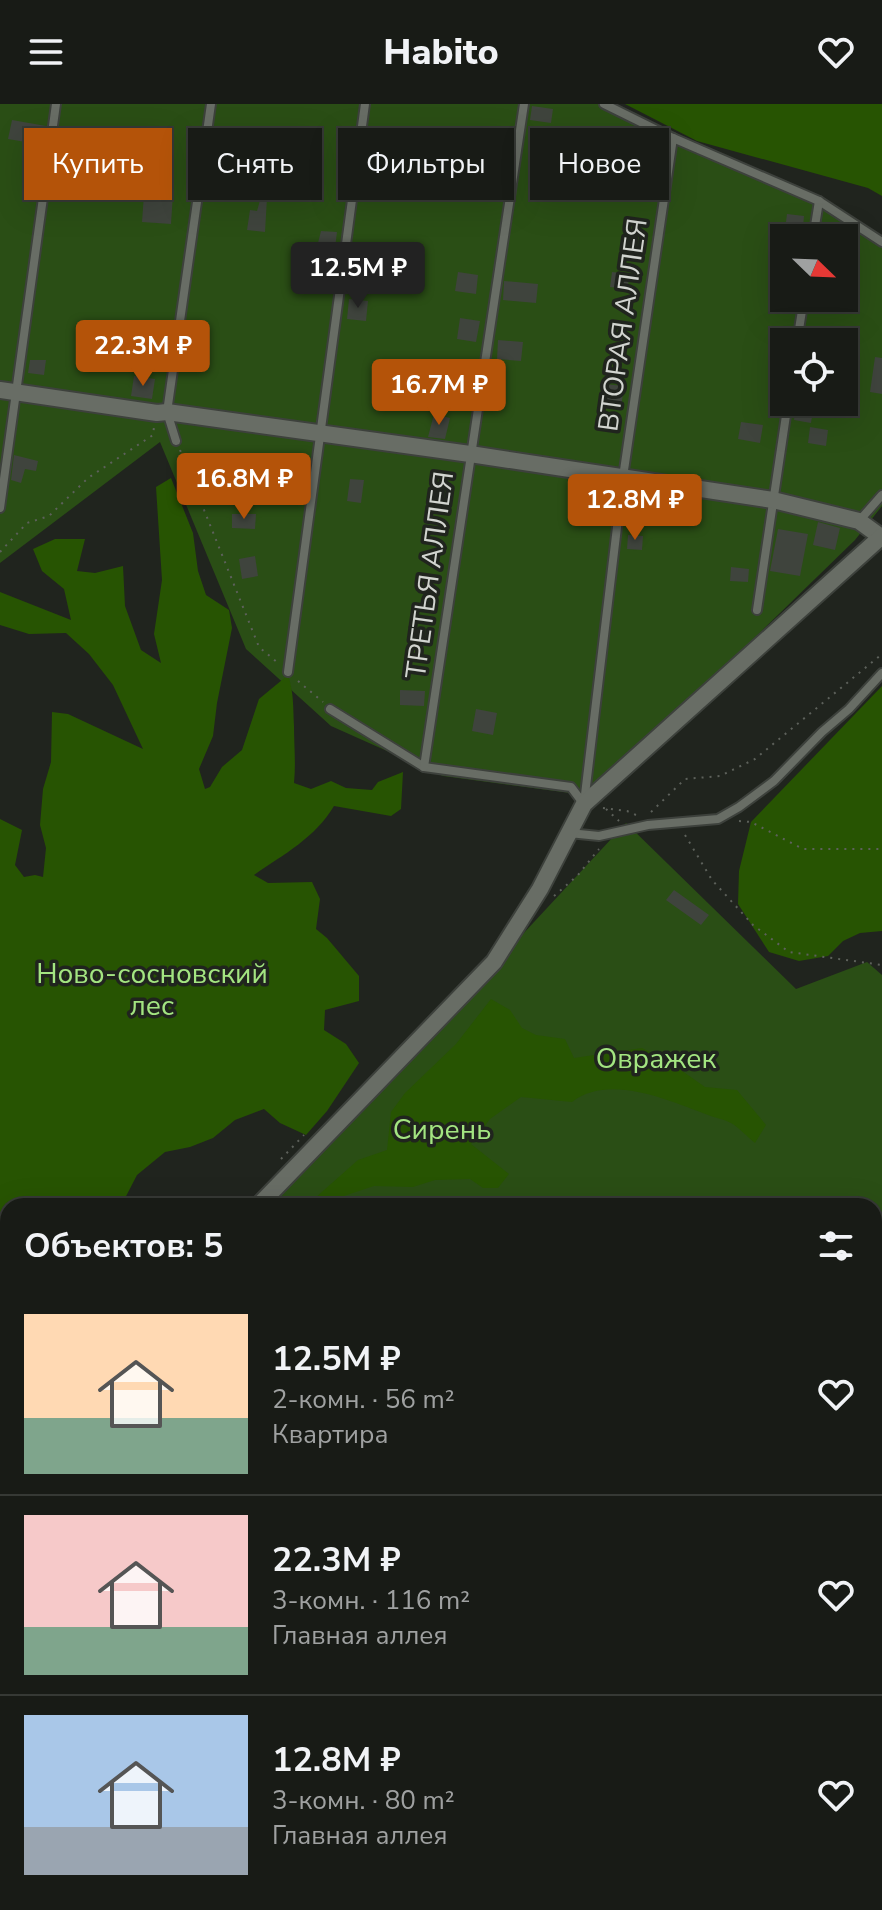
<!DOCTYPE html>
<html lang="ru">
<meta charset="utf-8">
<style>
:root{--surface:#181b16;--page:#252823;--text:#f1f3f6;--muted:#9fa1a1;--line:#363935;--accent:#b45309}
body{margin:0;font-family:"Nunito Sans",sans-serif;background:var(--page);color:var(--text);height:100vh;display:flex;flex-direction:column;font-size:30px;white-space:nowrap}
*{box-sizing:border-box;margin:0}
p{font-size:26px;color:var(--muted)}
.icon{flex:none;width:44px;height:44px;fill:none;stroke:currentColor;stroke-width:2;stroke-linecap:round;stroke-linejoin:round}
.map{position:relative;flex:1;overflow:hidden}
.details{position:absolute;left:0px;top:1094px;width:882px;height:712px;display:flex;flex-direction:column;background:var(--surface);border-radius:24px 24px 0 0;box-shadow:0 8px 32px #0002,0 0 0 2px var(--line)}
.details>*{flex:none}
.hud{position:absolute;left:24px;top:24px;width:834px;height:72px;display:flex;gap:16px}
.needle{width:52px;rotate:113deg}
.tools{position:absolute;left:770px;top:120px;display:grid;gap:16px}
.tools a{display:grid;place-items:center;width:88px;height:88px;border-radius:0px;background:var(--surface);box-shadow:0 8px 32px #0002,0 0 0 2px var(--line);font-size:40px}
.price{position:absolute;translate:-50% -68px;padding:0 18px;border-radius:8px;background:var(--accent);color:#fff;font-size:26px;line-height:52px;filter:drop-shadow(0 2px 4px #0008)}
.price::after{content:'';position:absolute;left:50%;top:48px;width:24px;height:18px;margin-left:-12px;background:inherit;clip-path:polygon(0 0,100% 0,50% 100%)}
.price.active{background:#222;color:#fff}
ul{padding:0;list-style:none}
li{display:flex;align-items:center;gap:24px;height:200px;padding:0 24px}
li+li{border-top:2px solid var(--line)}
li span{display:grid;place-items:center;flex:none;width:224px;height:160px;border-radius:0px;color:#555}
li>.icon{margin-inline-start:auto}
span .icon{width:96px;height:96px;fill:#fffc;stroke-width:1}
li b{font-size:34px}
h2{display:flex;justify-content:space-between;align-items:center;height:96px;padding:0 24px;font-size:34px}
.tag{padding:0 28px;border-radius:0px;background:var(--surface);box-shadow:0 8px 32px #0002,0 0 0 2px var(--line);font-size:28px;line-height:72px}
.tag.active{background:var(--accent);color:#fff}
header{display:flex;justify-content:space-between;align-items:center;height:104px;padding:0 24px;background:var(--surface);font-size:36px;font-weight:800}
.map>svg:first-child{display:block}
.green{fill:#2a4e15;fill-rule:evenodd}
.forest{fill:#275402}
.building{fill:#3f443d}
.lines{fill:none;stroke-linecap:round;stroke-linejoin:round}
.service-casing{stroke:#3d413c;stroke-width:12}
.minor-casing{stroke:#3d413c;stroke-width:20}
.path{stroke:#5d615b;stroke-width:2;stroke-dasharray:2 6;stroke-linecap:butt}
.service{stroke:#686d65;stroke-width:8}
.minor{stroke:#686d65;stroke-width:16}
.labels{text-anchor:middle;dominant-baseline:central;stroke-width:7;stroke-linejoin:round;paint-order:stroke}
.street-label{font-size:28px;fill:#d1d4cf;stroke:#20241e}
.park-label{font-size:28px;fill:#a3e581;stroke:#20241e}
</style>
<header><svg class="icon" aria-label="menu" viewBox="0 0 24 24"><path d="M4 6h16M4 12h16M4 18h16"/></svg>Habito<svg class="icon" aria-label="heart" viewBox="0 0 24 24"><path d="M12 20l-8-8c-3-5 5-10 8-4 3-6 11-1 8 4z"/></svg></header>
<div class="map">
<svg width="882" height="1806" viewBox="0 0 882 1806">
<rect width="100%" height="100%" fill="#20241e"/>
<g class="green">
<path d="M0,0h599l189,84 94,51v267l-27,34 -271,264 -6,-10 -135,-18 -112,-50 -85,-77 -86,-207 -160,121zM784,134h60v60h-60zM784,238h60v60h-60z"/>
<polygon points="626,719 796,885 867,858 882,871 882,1806 0,1806 0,1164 8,1184 8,1798 874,1798 874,1102 270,1102"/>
</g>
<g class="forest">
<polygon points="625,0 882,0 882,92 868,84 697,37"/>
<path d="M171,374l22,55 5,38 8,24 23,15 3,18 -15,75 -4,33 -14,33 6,20 5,-2 12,-20 20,-17 17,-51 29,-24c6,18 5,32 6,51 0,19 2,37 0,57l17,6 20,-8 15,7 26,2 6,-8 25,-10 -2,37 -10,7 -57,-10c-19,32 -50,48 -80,69l14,8 44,-1 8,17 -4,30 11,9 32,38v25l-34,9 -1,20 22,14 13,19 -32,48 -21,24 -26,-12 -16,-14 -29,11 -22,18 -23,9 -25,5 -28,23 -16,31h-113v118l-8,-13v-492l22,11 -7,35 9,12 11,-2 8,2 3,-29 -6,-23 3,-36 8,-27 1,-50 16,2 75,35 -30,-64 -24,-31 -23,-21 -37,1 -29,-9v-33l71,28 -7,-31 -22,-18 -9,-22 22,-10h30l-8,32 18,2 28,-7 2,40 16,44 20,13 -7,-29 8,-54 -6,-93z"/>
<polygon points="882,582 882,827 860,829 843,837 828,852 799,857 769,848 738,800 739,767 751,718"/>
<path d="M491,895l19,11 12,18 14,7 29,4 9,19 68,-10 26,13 37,26 32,3 29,35 -11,18c-8,-6 -15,-15 -24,-20 -7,-4 -16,-5 -23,-8 -39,-14 -98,-42 -136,-13l-51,-5 -31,22 -19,25 38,30 -11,14h-15l-13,-9 -35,1 -22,7 -39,-1 -39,13 -7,7h-22l52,-46 29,-10 4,-38 14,-19 51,-49z"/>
<path d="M882,1252v138l-8,11v-102c8,-15 3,-31 8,-47z"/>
</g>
<g class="building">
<polygon points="532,2 553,5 551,19 530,16"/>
<polygon points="12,16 46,22 43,41 8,35"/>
<polygon points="484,30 506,33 503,55 482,53"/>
<polygon points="59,53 74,54 73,71 58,70"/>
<polygon points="265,79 277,82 273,95 267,94 265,128 247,126 250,106 257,107"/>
<polygon points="144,90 173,90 171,120 142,118"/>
<polygon points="787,110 804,112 802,134 784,134"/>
<polygon points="321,127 337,128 335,144 317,143"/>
<polygon points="458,168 478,171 476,190 455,187"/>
<polygon points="612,168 629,170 628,185 610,183"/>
<polygon points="770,171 784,174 784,191 768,188"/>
<polygon points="504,177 538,180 536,199 503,196"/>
<polygon points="349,195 368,197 366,217 347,215"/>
<polygon points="460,214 480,217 476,238 457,235"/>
<polygon points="498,236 523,238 521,257 497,255"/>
<polygon points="875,253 882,254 882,290 870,288"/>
<polygon points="30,256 46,256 44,271 28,269"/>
<polygon points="134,272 155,275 152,295 131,292"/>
<polygon points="604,280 624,282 621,304 602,301"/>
<polygon points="377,287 394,288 392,306 376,305"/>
<polygon points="796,303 813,306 811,319 794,316"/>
<polygon points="434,310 450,314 445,335 428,333"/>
<polygon points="741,318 763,321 760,339 738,335"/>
<polygon points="810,323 828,326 826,342 808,339"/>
<polygon points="14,351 38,357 36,367 25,365 21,379 11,376"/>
<polygon points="350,375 364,376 361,399 347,397"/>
<polygon points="649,402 673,405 671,421 648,418"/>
<polygon points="232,410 256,410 255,425 232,424"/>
<polygon points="818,418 840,424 835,446 813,441"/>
<polygon points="778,425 808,430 800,472 770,467"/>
<polygon points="628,431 643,432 642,446 627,445"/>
<polygon points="255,452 258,472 242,475 239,455"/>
<polygon points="731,463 749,465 748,478 730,477"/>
<polygon points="400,586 425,587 424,602 400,601"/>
<polygon points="476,605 497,609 493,631 472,627"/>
<polygon points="674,786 709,811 701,821 666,796"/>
</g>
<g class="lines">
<g class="service-casing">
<g id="service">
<polyline points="604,0 673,34 819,97 882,138"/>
<polyline points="813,134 819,97"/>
<polyline points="797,238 804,194"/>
<polyline points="176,337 167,308 211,0"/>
<polyline points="0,404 56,0"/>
<polyline points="859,417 882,391"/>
<polyline points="757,506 788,298"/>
<polyline points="288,568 365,0"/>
<polyline points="330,605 424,663 571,683 583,699"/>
<polyline points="424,663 524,0"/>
<polyline points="584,699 623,373 673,34"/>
<polyline points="569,729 599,732 648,721 718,715 739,703 774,677 822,628 849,605 882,569"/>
<polyline points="0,1244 8,1261"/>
<polyline points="0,1314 8,1296"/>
<polyline points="0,1327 8,1325"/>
<polyline points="0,1482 8,1472"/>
<polyline points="0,1600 8,1590"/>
<polyline points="0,1727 8,1718"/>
<polyline points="37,1806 43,1798"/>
<polyline points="143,1806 150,1798"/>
<polyline points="245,1806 252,1798"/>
<polyline points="341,1806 348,1798"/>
<polyline points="450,1806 457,1798"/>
<polyline points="552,1806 560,1798"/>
<polyline points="649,1806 656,1798"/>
<polyline points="743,1806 744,1798"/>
<polyline points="819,1806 820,1798"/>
</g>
</g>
<g class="minor-casing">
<g id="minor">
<polyline points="0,286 157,309 167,308 470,350 773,396 859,417 881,433"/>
<polyline points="258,1102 494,858 540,785 584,700 882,432"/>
<polyline points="704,1798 716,1806"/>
</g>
</g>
<g class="path">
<polyline points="180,346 259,543 278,559"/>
<polyline points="0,448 27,419 49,412 88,374 153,331 154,323"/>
<polyline points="298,577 323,598"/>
<polyline points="603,704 627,707 636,711"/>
<polyline points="606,705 619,717"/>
<polyline points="651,708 685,675 720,672 755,655 882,550"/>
<polyline points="739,717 751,718 803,745 882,745"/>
<polyline points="685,731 712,776 753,821 789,848 882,861"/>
<polyline points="554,792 578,771 599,745"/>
<polyline points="281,1055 304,1031"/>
</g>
<use href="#service" class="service"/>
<use href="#minor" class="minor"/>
</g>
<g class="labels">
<g class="street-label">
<text transform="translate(623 221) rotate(-82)">ВТОРАЯ АЛЛЕЯ</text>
<text transform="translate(430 471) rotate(-82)">ТРЕТЬЯ АЛЛЕЯ</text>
</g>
<g class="park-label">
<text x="152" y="870">Ново-сосновский<tspan x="152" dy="32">лес</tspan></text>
<text x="656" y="955">Овражек</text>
<text x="442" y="1026">Сирень</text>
</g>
</g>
</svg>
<div class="tools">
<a><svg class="needle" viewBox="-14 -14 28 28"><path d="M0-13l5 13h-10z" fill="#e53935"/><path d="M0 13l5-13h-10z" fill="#9fa1a1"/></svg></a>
<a><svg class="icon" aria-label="locate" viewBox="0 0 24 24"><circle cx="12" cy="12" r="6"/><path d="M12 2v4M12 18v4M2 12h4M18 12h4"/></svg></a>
</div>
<b class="price active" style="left:358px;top:206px">12.5M ₽</b>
<b class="price" style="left:143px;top:284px">22.3M ₽</b>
<b class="price" style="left:439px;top:323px">16.7M ₽</b>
<b class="price" style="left:244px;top:417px">16.8M ₽</b>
<b class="price" style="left:635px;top:438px">12.8M ₽</b>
<div class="hud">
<a class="tag active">Купить</a>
<a class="tag">Снять</a>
<a class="tag">Фильтры</a>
<a class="tag">Новое</a>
</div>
<section class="details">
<h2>Объектов: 5<svg class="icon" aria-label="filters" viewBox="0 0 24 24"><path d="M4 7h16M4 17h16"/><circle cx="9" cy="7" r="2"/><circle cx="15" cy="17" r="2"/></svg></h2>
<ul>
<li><span style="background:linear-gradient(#ffd9b3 65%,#7fa58c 0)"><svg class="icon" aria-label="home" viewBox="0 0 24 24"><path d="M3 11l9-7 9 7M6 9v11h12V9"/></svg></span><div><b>12.5M ₽</b><p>2-комн. · 56 m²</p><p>Квартира</p></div><svg class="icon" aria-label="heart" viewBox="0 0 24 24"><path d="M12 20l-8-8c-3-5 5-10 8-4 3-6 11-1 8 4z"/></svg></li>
<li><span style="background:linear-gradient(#f6c9c9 70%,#7fa58c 0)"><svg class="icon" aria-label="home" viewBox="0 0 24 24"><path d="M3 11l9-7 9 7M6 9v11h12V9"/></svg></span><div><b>22.3M ₽</b><p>3-комн. · 116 m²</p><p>Главная аллея</p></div><svg class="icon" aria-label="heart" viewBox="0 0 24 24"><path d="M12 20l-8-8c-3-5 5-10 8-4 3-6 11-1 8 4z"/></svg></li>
<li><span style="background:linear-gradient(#a9c7e8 70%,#9aa5b1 0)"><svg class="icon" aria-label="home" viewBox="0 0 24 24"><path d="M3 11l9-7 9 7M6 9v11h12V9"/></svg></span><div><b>12.8M ₽</b><p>3-комн. · 80 m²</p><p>Главная аллея</p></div><svg class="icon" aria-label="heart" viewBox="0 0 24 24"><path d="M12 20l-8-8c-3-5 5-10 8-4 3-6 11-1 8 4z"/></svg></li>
</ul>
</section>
</div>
